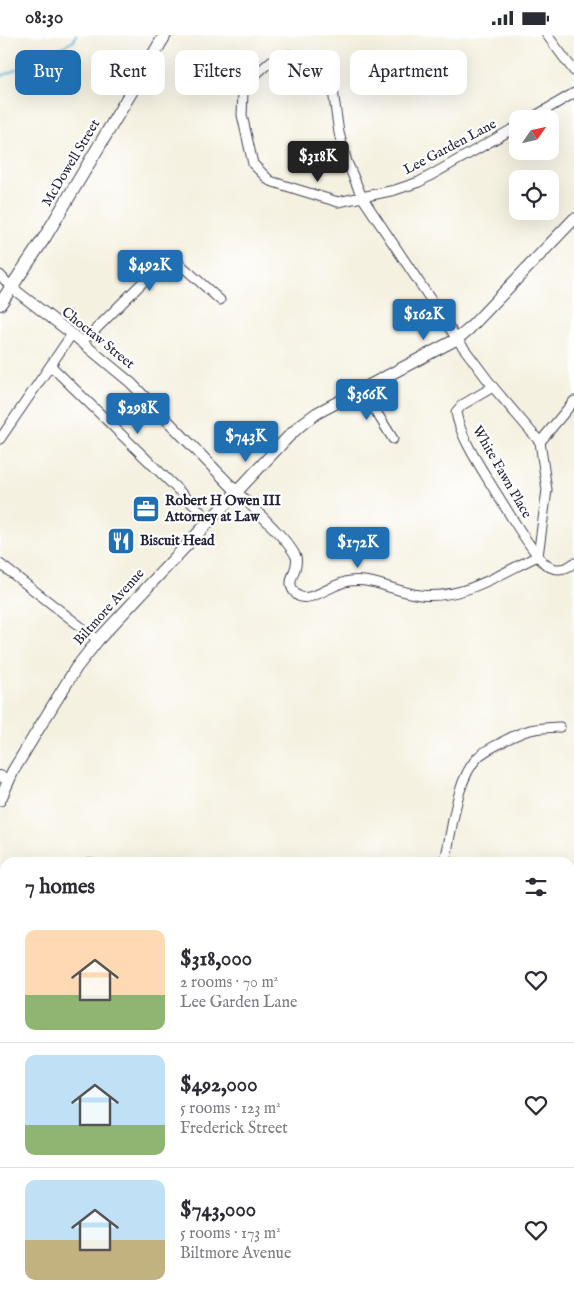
<!DOCTYPE html>
<meta charset="utf-8">
<style>
:root{--surface:#fff;--page:#f2f2f3;--text:#2b2b33;--muted:#7c7c81;--line:#e1e1e2;--accent:#1f6fb2}
body{margin:0;font-family:"IM FELL English",serif;background:var(--page);color:var(--text);height:100vh;display:flex;flex-direction:column;font-size:19px;white-space:nowrap}
*{box-sizing:border-box;margin:0}
p{font-size:16px;color:var(--muted)}
.icon{flex:none;width:28px;height:28px;fill:none;stroke:currentColor;stroke-width:2;stroke-linecap:round;stroke-linejoin:round}
.map{position:relative;flex:1;overflow:hidden}
.sheet{position:absolute;left:0px;top:822px;width:575px;height:446px;display:flex;flex-direction:column;background:var(--surface);border-radius:15px 15px 0 0;box-shadow:0 5px 20px #0002}
.sheet>*{flex:none}
.hud{position:absolute;left:15px;top:15px;width:545px;height:45px;display:flex;gap:10px}
.needle{width:32px;rotate:56deg}
.buttons{position:absolute;left:509px;top:75px;display:grid;gap:10px}
.buttons a{display:grid;place-items:center;width:50px;height:50px;border-radius:10px;background:var(--surface);box-shadow:0 5px 20px #0002;font-size:25px}
.price{position:absolute;translate:-50% -42px;padding:0 11px;border-radius:5px;background:var(--accent);color:#fff;font-size:16px;line-height:32px;filter:drop-shadow(0 1px 2px #0008)}
.price::after{content:'';position:absolute;left:50%;top:30px;width:15px;height:11px;margin-left:-8px;background:inherit;clip-path:polygon(0 0,100% 0,50% 100%)}
.price.active{background:#222;color:#fff}
ul{padding:0;list-style:none}
li{display:flex;align-items:center;gap:15px;height:125px;padding:0 25px}
li+li{border-top:1px solid var(--line)}
li span{display:grid;place-items:center;flex:none;width:140px;height:100px;border-radius:10px;color:#555}
li>.icon{margin-inline-start:auto}
span .icon{width:60px;height:60px;fill:#fffc;stroke-width:1}
li b{font-size:21px}
h2{display:flex;justify-content:space-between;align-items:center;height:60px;padding:0 25px;font-size:21px}
.pill{padding:0 18px;border-radius:10px;background:var(--surface);box-shadow:0 5px 20px #0002;font-size:18px;line-height:45px}
.pill.active{background:var(--accent);color:#fff}
.status{display:flex;justify-content:space-between;align-items:center;height:35px;padding:0 25px;background:var(--surface);direction:ltr}
.status svg{height:14px;fill:currentColor}
.map>svg:first-child{display:block}
.lines{fill:none;stroke-linecap:round;stroke-linejoin:round}
.stream{stroke:#5db2d9;stroke-width:2.5}
.minor-casing{stroke:#424154;stroke-width:11}
.tertiary-casing{stroke:#424154;stroke-width:12}
.secondary-casing{stroke:#424154;stroke-width:13}
.primary-casing{stroke:#424154;stroke-width:14}
.minor{stroke:#fff;stroke-width:9}
.tertiary{stroke:#fff;stroke-width:10}
.secondary{stroke:#fff;stroke-width:11}
.primary{stroke:#fff;stroke-width:12}
.labels{text-anchor:middle;dominant-baseline:central;stroke-width:4.5;stroke-linejoin:round;paint-order:stroke}
.street-label{font-size:14px;fill:#22223b;stroke:#fff}
.poi-label{font-size:14px;font-weight:bold;fill:#22223b;stroke:#fff;text-anchor:start}
</style>
<div class="status"><b>08:30</b><svg viewBox="0 0 49 12"><path d="M0 12V9h3v3zM5 12V6h3v6zM10 12V3h3v9zM15 12V0h3v12zM26 1h20v11H26zM47 4h2v5h-2z"/></svg></div>
<div class="map">
<svg width="574" height="1268" viewBox="0 0 574 1268">
<rect width="100%" height="100%" fill="#fff"/>
<filter id="ink" filterUnits="userSpaceOnUse"><feTurbulence type="fractalNoise" baseFrequency=".02" numOctaves="2"/><feDisplacementMap in="SourceGraphic" scale="10" xChannelSelector="R" yChannelSelector="G"/><feConvolveMatrix kernelMatrix="1 2 1 2 8 2 1 2 1" color-interpolation-filters="sRGB"/></filter>
<filter id="wash" filterUnits="userSpaceOnUse"><feTurbulence type="fractalNoise" baseFrequency=".0096" numOctaves="4" result="noise"/><feDisplacementMap in="SourceGraphic" scale="20" xChannelSelector="R" yChannelSelector="G"/><feGaussianBlur stdDeviation="1.12" result="paint"/><feColorMatrix in="noise" values="0 0 0 0 0 0 0 0 0 0 0 0 0 0 0 0 0 1.4 0 .05"/><feComposite in="paint" operator="in"/></filter>
<g filter="url(#wash)">
<rect width="100%" height="100%" fill="#f5f1e1"/>
<g class="lines">
<g class="stream">
<polyline points="0,42 74,6 76,0"/>
<polyline points="222,1268 225,1264"/>
</g>
</g>
</g>
<g filter="url(#ink)">
<g class="lines">
<g class="minor-casing">
<g id="minor">
<polyline points="547,0 574,36"/>
<polyline points="530,84 574,58"/>
<path d="M518,91l-99,56 -24,8 -33,7 -24,5 -68,-21 -17,-17 -11,-49 1,-23 11,-16 17,-15 18,-6 42,9 3,34 5,35 8,29 15,35 95,142 36,48 47,55 7,48 -9,66c9,13 22,18 36,7"/>
<polyline points="0,240 11,252"/>
<polyline points="81,306 90,300 159,231 171,221 220,265"/>
<polyline points="51,331 209,485"/>
<polyline points="362,354 393,404"/>
<polyline points="0,404 72,299"/>
<polyline points="540,407 574,366"/>
<path d="M237,457c13,13 53,49 59,65 4,14 -14,24 1,38 12,10 37,-13 53,-14 24,-3 46,11 70,14 43,5 81,-22 118,-39 -16,-20 -29,-43 -43,-65 -13,-22 -35,-53 -39,-79l6,-7 31,-18"/>
<polyline points="0,529 98,605"/>
<polyline points="88,828 92,828"/>
<path d="M447,828l-1,-7c7,-30 10,-76 32,-99 7,-7 18,-11 26,-16 22,-12 31,-13 56,-14"/>
<polyline points="570,871 574,873"/>
<polyline points="0,897 5,898"/>
<polyline points="570,963 574,968"/>
<polyline points="570,1020 574,1015"/>
<polyline points="0,1035 5,1038"/>
<polyline points="314,1264 317,1268"/>
<polyline points="85,1268 85,1264"/>
<polyline points="179,1268 180,1264"/>
</g>
</g>
<g class="tertiary-casing">
<g id="tertiary">
<polyline points="11,252 72,299 131,348 237,457"/>
<polyline points="0,741 8,745"/>
</g>
</g>
<g class="secondary-casing">
<polyline id="secondary" points="0,765 13,736 39,693 76,633 98,605 288,402 302,389 317,378 457,304 468,295 574,184"/>
</g>
<g class="primary-casing">
<polyline id="primary" points="0,269 45,202 165,0"/>
</g>
<use href="#minor" class="minor"/>
<use href="#tertiary" class="tertiary"/>
<use href="#secondary" class="secondary"/>
<use href="#primary" class="primary"/>
</g>
</g>
<defs>
<g id="office-square" transform="scale(1.4375)"><rect x="-9" y="-9" width="18" height="18" rx="4" fill="#1f6fb2" stroke="#fff"/><path d="M-6-3h4V-5.5h4V-3h4V5H-6ZM-1-4.5V-3h2v-1.5ZM-6 0V1H6V0Z" fill="#fff"/></g>
<g id="restaurant-square" transform="scale(1.4375)"><rect x="-9" y="-9" width="18" height="18" rx="4" fill="#1f6fb2" stroke="#fff"/><path d="M-5-6h1v4h1v-4h1v4h1v-4h1v5L-1.5 .5V6h-2V.5L-5-1ZM5-6V6H3V1.5H1.5Q1.5-4 5-6Z" fill="#fff"/></g>
</defs>
<g fill-rule="evenodd">
<use href="#office-square" x="146" y="474"/>
<use href="#restaurant-square" x="121" y="506"/>
</g>
<g class="labels">
<g class="street-label">
<text transform="translate(450 112) rotate(-28)">Lee Garden Lane</text>
<text transform="translate(71 128) rotate(-59)">McDowell Street</text>
<text transform="translate(98 303) rotate(39)">Choctaw Street</text>
<text transform="translate(502 437) rotate(60)">White Fawn Place</text>
<text transform="translate(109 572) rotate(-48)">Biltmore Avenue</text>
</g>
<g class="poi-label">
<text x="165" y="466">Robert H Owen III<tspan x="165" dy="16">Attorney at Law</tspan></text>
<text x="140" y="506">Biscuit Head</text>
</g>
</g>
</svg>
<div class="buttons">
<a><svg class="needle" viewBox="-14 -14 28 28"><path d="M0-13l5 13h-10z" fill="#e53935"/><path d="M0 13l5-13h-10z" fill="#7c7c81"/></svg></a>
<a><svg class="icon" aria-label="locate" viewBox="0 0 24 24"><circle cx="12" cy="12" r="6"/><path d="M12 2v4M12 18v4M2 12h4M18 12h4"/></svg></a>
</div>
<b class="price active" style="left:318px;top:148px">$318K</b>
<b class="price" style="left:150px;top:257px">$492K</b>
<b class="price" style="left:424px;top:306px">$162K</b>
<b class="price" style="left:367px;top:386px">$366K</b>
<b class="price" style="left:138px;top:400px">$298K</b>
<b class="price" style="left:246px;top:428px">$743K</b>
<b class="price" style="left:358px;top:534px">$172K</b>
<div class="hud">
<a class="pill active">Buy</a>
<a class="pill">Rent</a>
<a class="pill">Filters</a>
<a class="pill">New</a>
<a class="pill">Apartment</a>
</div>
<section class="sheet">
<h2>7 homes<svg class="icon" aria-label="filters" viewBox="0 0 24 24"><path d="M4 7h16M4 17h16"/><circle cx="9" cy="7" r="2"/><circle cx="15" cy="17" r="2"/></svg></h2>
<ul>
<li><span style="background:linear-gradient(#ffd9b3 65%,#8fb573 0)"><svg class="icon" aria-label="home" viewBox="0 0 24 24"><path d="M3 11l9-7 9 7M6 9v11h12V9"/></svg></span><div><b>$318,000</b><p>2 rooms · 70 m²</p><p>Lee Garden Lane</p></div><svg class="icon" aria-label="heart" viewBox="0 0 24 24"><path d="M12 20l-8-8c-3-5 5-10 8-4 3-6 11-1 8 4z"/></svg></li>
<li><span style="background:linear-gradient(#bfe0f5 70%,#8fb573 0)"><svg class="icon" aria-label="home" viewBox="0 0 24 24"><path d="M3 11l9-7 9 7M6 9v11h12V9"/></svg></span><div><b>$492,000</b><p>5 rooms · 123 m²</p><p>Frederick Street</p></div><svg class="icon" aria-label="heart" viewBox="0 0 24 24"><path d="M12 20l-8-8c-3-5 5-10 8-4 3-6 11-1 8 4z"/></svg></li>
<li><span style="background:linear-gradient(#bfe0f5 60%,#c2b280 0)"><svg class="icon" aria-label="home" viewBox="0 0 24 24"><path d="M3 11l9-7 9 7M6 9v11h12V9"/></svg></span><div><b>$743,000</b><p>5 rooms · 173 m²</p><p>Biltmore Avenue</p></div><svg class="icon" aria-label="heart" viewBox="0 0 24 24"><path d="M12 20l-8-8c-3-5 5-10 8-4 3-6 11-1 8 4z"/></svg></li>
</ul>
</section>
</div>
